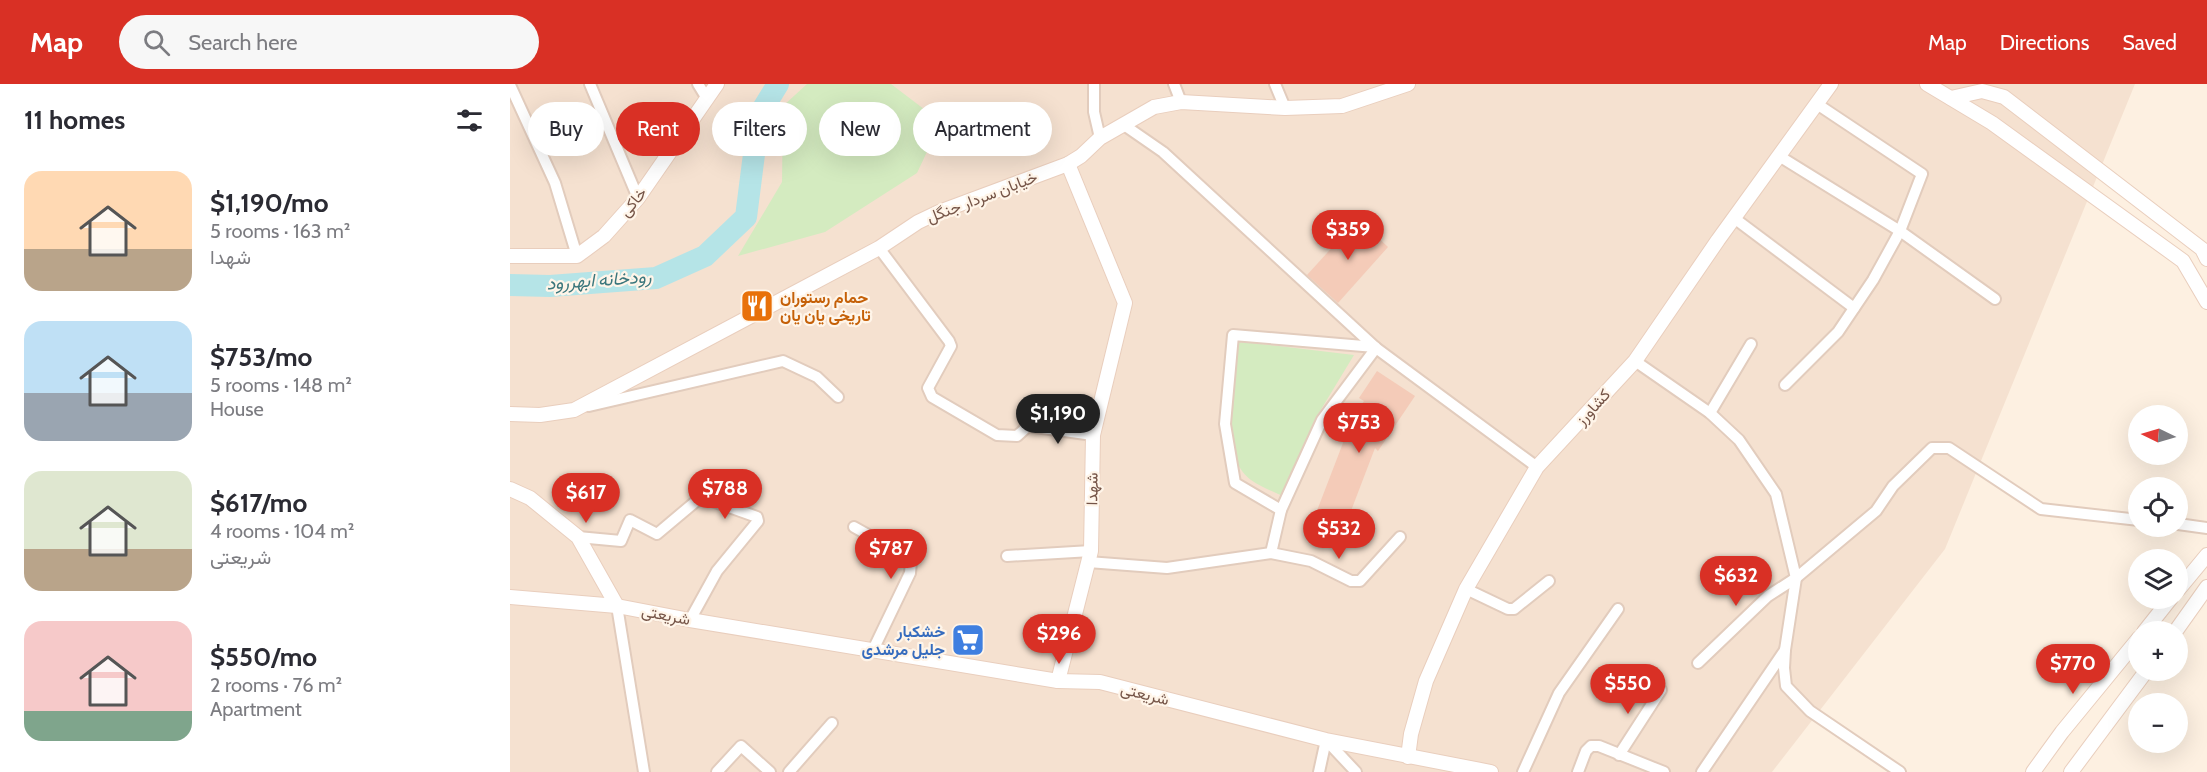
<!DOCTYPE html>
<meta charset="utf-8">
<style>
:root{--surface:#fff;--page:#f7f7f7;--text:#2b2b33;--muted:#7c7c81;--accent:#d93025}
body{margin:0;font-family:Cabin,Vazirmatn,sans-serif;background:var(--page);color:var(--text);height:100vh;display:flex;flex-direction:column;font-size:22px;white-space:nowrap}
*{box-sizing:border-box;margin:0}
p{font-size:20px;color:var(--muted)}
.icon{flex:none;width:33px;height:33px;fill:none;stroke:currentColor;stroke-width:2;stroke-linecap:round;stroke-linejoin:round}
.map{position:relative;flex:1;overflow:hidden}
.side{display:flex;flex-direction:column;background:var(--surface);width:510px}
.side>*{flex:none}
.top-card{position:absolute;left:18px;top:18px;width:570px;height:54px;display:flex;gap:12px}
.needle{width:39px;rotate:275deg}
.tools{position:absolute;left:1618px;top:321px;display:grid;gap:12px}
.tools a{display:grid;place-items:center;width:60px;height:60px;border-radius:50%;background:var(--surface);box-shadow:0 6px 24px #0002;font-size:30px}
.price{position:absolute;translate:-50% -51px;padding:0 14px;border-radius:21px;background:var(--accent);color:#fff;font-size:20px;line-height:39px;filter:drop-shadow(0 2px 3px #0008)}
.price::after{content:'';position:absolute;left:50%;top:36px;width:18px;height:14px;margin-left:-9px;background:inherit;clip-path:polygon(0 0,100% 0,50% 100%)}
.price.current{background:#222;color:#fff}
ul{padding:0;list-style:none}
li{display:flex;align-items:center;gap:18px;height:150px;padding:0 24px}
li span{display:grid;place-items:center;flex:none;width:168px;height:120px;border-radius:18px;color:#555}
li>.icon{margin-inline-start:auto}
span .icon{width:72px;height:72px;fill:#fffc;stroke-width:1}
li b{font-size:26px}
h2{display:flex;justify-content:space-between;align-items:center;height:72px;padding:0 24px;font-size:26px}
.chip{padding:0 21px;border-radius:27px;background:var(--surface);box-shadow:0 6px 24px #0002;font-size:21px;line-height:54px}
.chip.current{background:var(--accent);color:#fff}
header{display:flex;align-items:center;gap:36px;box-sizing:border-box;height:84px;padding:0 30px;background:var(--accent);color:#fff}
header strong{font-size:28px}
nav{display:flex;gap:33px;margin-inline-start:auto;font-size:21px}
.search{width:420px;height:54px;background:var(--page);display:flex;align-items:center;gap:15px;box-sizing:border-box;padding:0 21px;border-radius:33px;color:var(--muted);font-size:22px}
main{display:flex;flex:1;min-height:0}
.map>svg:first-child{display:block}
.residential{fill:#f5e1d0}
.green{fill:#d4ebc0}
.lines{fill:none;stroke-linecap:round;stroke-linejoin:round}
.river{stroke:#b5e4e7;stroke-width:22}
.building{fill:#f4cbb8}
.street-casing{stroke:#e2ccbd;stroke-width:14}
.secondary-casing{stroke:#e9cebd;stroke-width:16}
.street{stroke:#fff;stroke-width:10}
.secondary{stroke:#fff;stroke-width:14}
.labels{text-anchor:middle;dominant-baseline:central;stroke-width:4.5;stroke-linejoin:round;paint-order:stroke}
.street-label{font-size:16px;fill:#755447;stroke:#fff5e9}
.food-label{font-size:16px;font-weight:bold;fill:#c56008;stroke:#fff5e9;text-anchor:start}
.shop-label{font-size:16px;font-weight:bold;fill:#366cbe;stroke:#fff5e9;text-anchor:end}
.water-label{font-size:18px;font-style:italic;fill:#3a767c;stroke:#fff5e9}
</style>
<header>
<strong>Map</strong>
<div class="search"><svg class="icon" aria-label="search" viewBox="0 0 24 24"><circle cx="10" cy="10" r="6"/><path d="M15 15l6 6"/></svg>Search here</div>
<nav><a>Map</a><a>Directions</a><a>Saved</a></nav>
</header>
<main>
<section class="side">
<h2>11 homes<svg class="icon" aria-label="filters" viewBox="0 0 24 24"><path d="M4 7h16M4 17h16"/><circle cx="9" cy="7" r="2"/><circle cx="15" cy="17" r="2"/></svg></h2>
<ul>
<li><span style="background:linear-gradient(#ffd9b3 65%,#b9a48a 0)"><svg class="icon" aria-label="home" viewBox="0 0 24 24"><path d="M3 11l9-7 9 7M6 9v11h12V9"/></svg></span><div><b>$1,190/mo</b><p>5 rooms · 163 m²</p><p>شهدا</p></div></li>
<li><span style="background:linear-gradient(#bfe0f5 60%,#9aa5b1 0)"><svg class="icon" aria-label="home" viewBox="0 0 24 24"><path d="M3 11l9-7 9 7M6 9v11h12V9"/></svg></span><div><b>$753/mo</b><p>5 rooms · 148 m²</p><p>House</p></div></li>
<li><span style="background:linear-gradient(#dfe7d0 65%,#b9a48a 0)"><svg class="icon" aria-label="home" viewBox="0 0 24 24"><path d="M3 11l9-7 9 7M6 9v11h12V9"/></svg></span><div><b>$617/mo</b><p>4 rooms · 104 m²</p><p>شریعتی</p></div></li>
<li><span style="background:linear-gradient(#f6c9c9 75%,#7fa58c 0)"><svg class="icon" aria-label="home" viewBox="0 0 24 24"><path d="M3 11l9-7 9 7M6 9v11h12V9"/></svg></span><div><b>$550/mo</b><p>2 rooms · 76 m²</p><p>Apartment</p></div></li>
</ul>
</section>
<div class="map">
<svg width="1697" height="688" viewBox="0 0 1697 688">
<rect width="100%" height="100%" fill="#fdf0e1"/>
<polygon class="residential" points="0,0 1625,0 1435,465 1262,688 0,688"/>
<g class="green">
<polygon points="297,0 381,0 431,38 407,89 315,148 228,172 272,98 273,22"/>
<path d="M734,258l110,13 -40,66 -29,76c-11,-5 -24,-10 -34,-17 -34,-25 -19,-100 -15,-137z"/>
</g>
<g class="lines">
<polyline class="river" points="0,201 40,202 146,194 195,172 236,133 249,31 268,0"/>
</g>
<g class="building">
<polygon points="848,135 878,163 828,219 797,191"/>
<polygon points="867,287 905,312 868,367 865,364 828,461 798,450 838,346 835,345 854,317 849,314"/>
</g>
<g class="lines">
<g class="street-casing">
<g id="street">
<polyline points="80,0 128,114"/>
<polyline points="188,0 196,13"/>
<polyline points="584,0 584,28 590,54"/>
<polyline points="664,0 671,18"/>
<polyline points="765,0 775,24"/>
<polyline points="0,1 45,99 67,172"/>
<polyline points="614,41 653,68 866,264 1027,383"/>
<polyline points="1269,72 1390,147 1485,215"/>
<polyline points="1224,134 1344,224"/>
<polyline points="369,164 439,257 441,262 418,304 422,313 487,351 507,352 518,342 583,351"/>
<polyline points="1125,277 1200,329 1229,356 1266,410 1286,494 1275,566 1274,584 1276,602 1300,627 1390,688"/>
<polyline points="1275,301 1328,248 1363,196 1390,147 1412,90 1307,20"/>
<polyline points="79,322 273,277 307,293 328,313"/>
<polyline points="1200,329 1241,260"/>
<polyline points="771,426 725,399 715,340 723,251 865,263"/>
<polyline points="1668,440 1697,444"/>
<polyline points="344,443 394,471 401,478 400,489 363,566"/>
<polyline points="68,453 111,457 120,436 147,450 191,413 247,433 248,437 207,487 180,536"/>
<polyline points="761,469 771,426 812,336 866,264"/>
<polyline points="497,472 581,467"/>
<polyline points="578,478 657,484 761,469 801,477 841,497 850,497 890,453"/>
<polyline points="956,505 998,525 1004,525 1039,497"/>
<polyline points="107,522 134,688"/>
<polyline points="1188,579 1258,512 1286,494 1366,427 1383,402 1422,364 1439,364 1531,425 1629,436"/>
<polyline points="816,656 846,688"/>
<polyline points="1109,671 1151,606"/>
<polyline points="207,688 231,662 260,688"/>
<polyline points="279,688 322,639"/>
<polyline points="809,688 816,656"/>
<polyline points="1013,688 1049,609 1108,525"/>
<polyline points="1068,688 1076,667 1081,662 1089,662 1154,688"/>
<polyline points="1192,688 1275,566"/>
</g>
</g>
<g class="secondary-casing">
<g id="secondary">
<polyline points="1417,0 1482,39 1673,177 1697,218"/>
<polyline points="1441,14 1472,7 1494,13 1692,165 1697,175"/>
<polyline points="0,172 67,172 94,152 128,114 207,0"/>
<polyline points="0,330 30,331 64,326 369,164 408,138 429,128 558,80 571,72 590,54 644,23 671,18 775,24 832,22 898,0"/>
<polyline points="0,405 20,414 68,453 107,522"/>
<polyline points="1668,506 1697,471"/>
<polyline points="0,513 107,522 180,536 548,597 590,598 816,656 981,688"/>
<polyline points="1634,548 1661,514"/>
<polyline points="1665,548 1697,503"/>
<polyline points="548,597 581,467 583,351 615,219 558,80"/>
<polyline points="898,673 901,650 916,597 956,505 1027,383 1125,277 1208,156 1321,0"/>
<polyline points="1523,688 1552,648 1629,554"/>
<polyline points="1561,688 1637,586"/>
</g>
</g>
<use href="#street" class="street"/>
<use href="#secondary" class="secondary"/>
</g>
<defs>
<g id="restaurant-square" transform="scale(1.725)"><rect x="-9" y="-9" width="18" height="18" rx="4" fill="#e8710a" stroke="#fff5e9"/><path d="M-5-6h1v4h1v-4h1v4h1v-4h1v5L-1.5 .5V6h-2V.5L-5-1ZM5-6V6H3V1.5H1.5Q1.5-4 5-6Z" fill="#fff"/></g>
<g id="supermarket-square" transform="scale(1.725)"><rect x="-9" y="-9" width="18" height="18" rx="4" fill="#3f7fe0" stroke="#fff5e9"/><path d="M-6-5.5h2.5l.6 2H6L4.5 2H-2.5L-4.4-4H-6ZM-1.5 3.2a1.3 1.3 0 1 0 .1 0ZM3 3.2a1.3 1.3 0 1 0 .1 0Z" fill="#fff"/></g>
</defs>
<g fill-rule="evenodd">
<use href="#restaurant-square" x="247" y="222"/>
<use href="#supermarket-square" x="458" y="556"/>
</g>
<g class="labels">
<g class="street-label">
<text transform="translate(472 113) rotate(-21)">خیابان سردار جنگل</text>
<text transform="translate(123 118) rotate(-50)">خاکی</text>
<text transform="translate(1083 323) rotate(-48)">کشاورز</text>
<text transform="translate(582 405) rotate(-89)">شهدا</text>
<text transform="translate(156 531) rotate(11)">شریعتی</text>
<text transform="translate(635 610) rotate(14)">شریعتی</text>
</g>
<g class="food-label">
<text x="270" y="213">حمام رستوران<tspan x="270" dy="18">تاریخی یان یان</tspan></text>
</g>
<g class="shop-label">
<text x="435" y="547">خشکبار<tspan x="435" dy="18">جلیل مرشدی</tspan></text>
</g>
<g class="water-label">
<text transform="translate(89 196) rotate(-4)">رودخانه ابهررود</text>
</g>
</g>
</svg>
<div class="tools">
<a><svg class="needle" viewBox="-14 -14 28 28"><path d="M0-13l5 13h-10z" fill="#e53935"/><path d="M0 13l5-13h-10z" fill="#7c7c81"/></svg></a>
<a><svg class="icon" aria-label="locate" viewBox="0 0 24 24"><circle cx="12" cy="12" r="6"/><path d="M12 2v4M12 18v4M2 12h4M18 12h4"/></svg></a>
<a><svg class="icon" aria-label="layers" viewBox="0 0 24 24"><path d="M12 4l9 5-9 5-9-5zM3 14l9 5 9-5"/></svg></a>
<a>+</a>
<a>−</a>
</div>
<b class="price" style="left:838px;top:177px">$359</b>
<b class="price current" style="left:548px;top:361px">$1,190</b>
<b class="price" style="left:849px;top:370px">$753</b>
<b class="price" style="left:215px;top:436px">$788</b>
<b class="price" style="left:76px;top:440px">$617</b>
<b class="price" style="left:829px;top:476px">$532</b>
<b class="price" style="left:381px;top:496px">$787</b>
<b class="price" style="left:1226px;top:523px">$632</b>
<b class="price" style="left:549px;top:581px">$296</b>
<b class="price" style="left:1563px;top:611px">$770</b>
<b class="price" style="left:1118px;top:631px">$550</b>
<div class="top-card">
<a class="chip">Buy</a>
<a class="chip current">Rent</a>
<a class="chip">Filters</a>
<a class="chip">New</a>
<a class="chip">Apartment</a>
</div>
</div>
</main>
